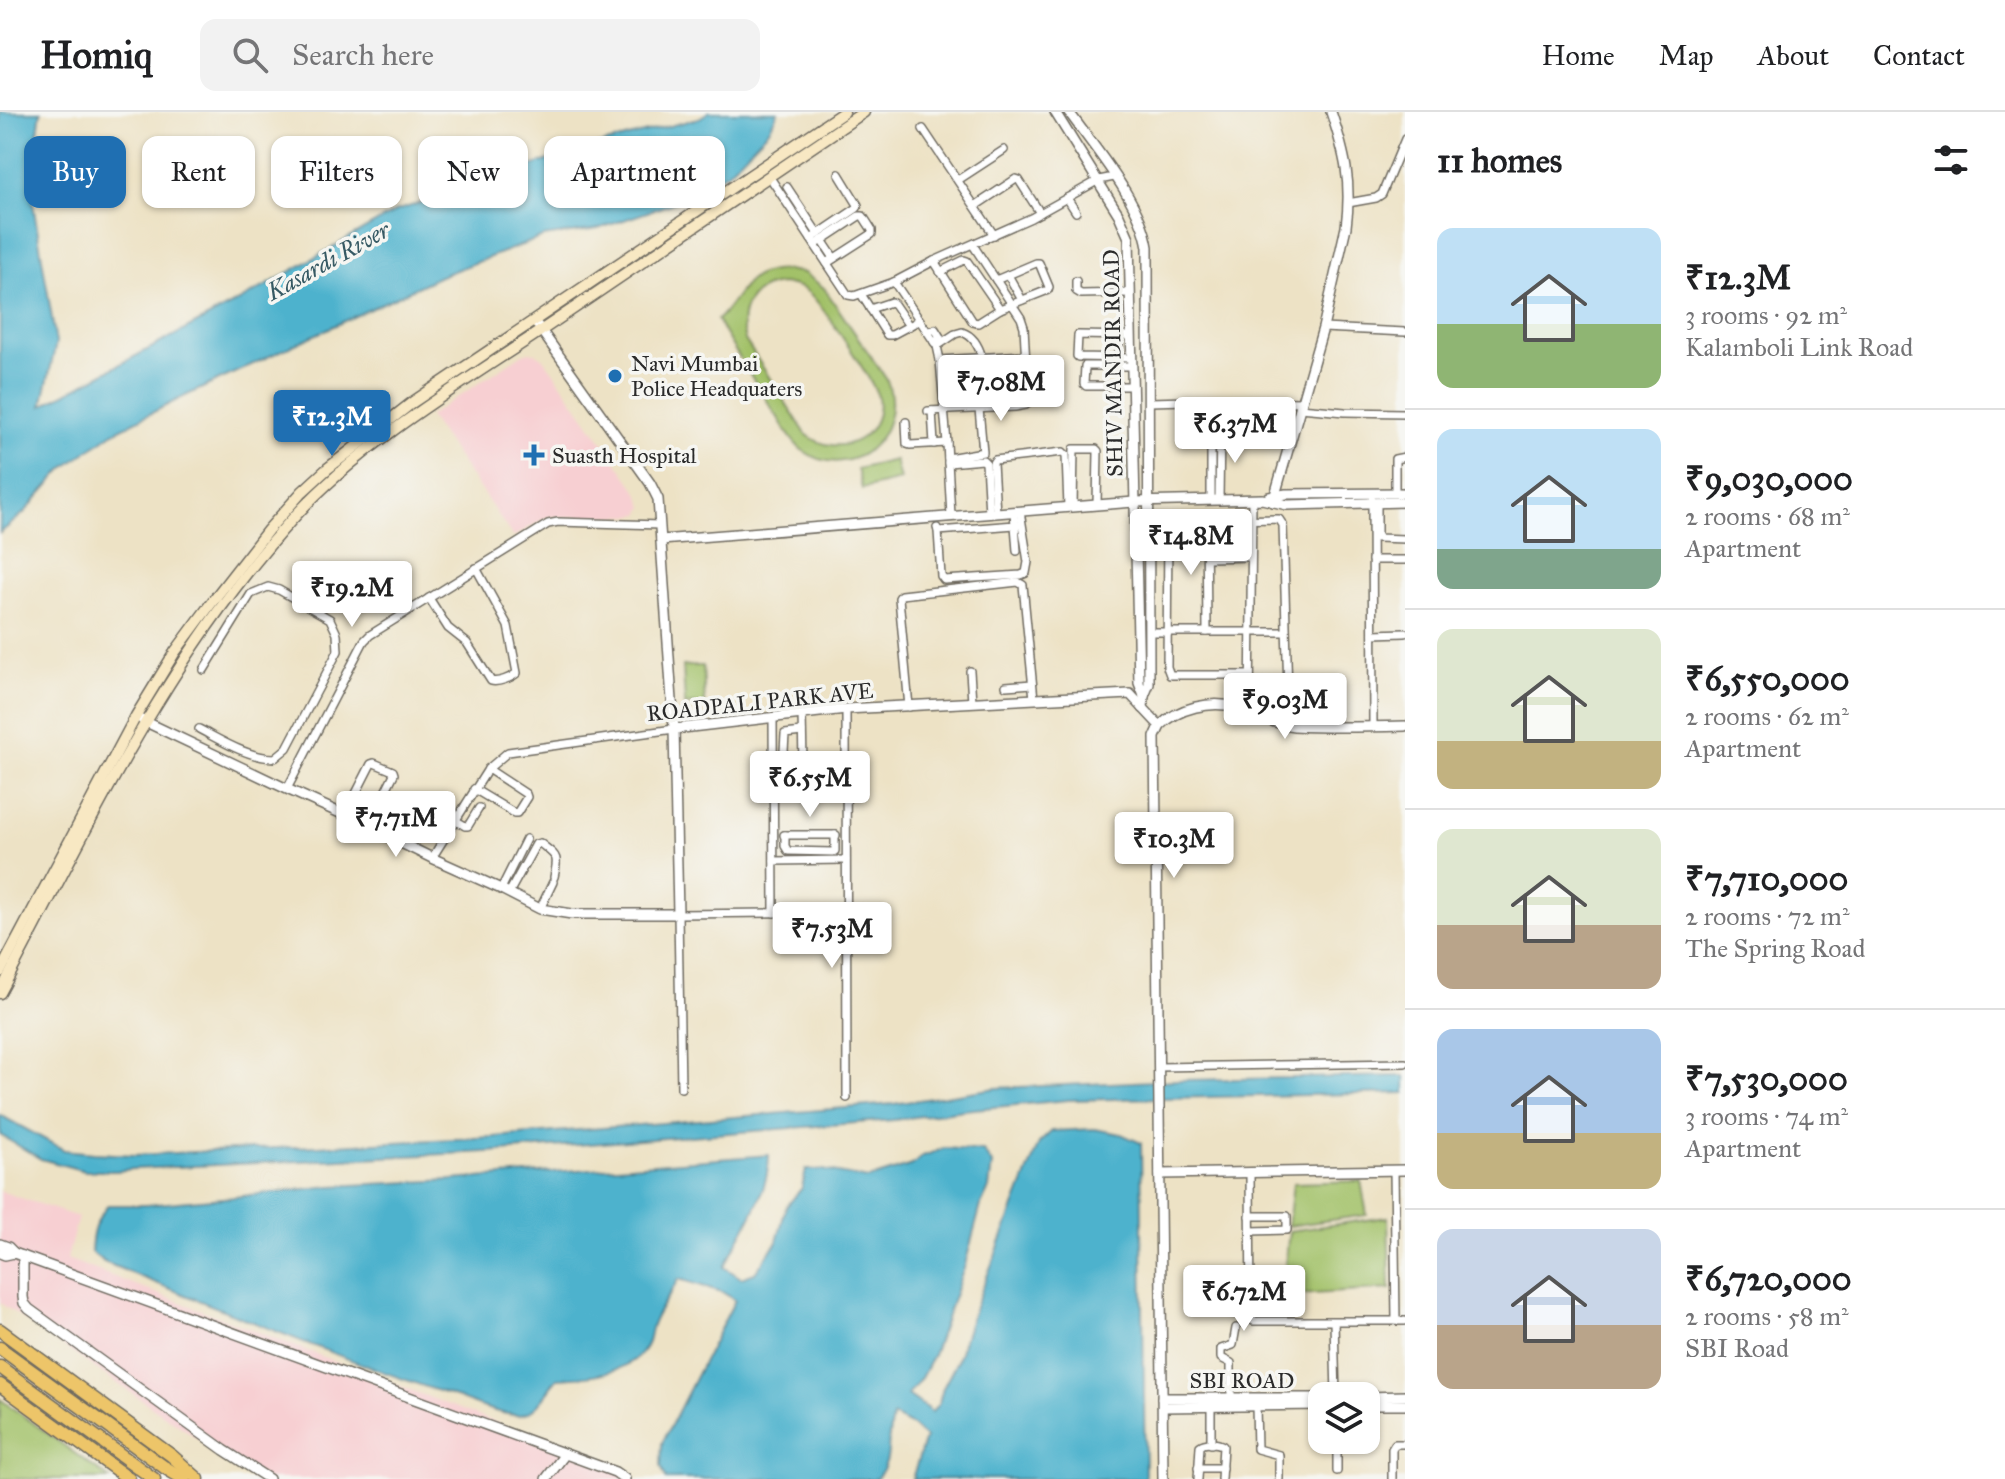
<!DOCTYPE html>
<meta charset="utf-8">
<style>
:root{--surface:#fff;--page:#f2f2f2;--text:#202124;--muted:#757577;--line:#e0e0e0;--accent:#1f6fb2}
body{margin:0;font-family:"IM FELL Great Primer",serif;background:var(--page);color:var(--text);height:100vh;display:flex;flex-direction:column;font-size:30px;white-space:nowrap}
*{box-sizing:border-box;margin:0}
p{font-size:26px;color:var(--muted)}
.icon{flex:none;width:44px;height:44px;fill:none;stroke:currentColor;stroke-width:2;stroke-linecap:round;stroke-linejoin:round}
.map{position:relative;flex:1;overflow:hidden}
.panel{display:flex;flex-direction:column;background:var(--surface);width:600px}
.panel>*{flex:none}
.banner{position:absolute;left:24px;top:24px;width:760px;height:72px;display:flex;gap:16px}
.controls{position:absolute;left:1308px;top:1270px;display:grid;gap:16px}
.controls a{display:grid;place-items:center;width:72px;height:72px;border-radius:16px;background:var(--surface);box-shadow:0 2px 6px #0004;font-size:40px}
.price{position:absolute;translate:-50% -68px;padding:0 18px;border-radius:8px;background:#fff;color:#222;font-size:26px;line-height:52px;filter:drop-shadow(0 2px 4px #0008)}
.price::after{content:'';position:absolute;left:50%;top:48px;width:24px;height:18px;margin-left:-12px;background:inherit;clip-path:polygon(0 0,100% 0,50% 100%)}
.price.current{background:var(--accent);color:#fff}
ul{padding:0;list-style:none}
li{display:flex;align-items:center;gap:24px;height:200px;padding:0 32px}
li+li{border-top:2px solid var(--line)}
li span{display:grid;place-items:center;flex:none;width:224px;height:160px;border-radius:16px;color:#555}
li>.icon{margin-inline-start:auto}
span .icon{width:96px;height:96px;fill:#fffc;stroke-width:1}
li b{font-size:34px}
h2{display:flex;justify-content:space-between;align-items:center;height:96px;padding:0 32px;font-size:34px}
.pill{padding:0 28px;border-radius:16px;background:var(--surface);box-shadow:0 2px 6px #0004;font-size:28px;line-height:72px}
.pill.current{background:var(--accent);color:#fff}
header{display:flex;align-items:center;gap:48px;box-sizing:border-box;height:112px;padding:0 40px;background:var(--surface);border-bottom:2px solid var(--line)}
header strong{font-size:38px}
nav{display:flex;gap:44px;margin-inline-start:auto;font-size:28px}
.search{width:560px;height:72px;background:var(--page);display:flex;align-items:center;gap:20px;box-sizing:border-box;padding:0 28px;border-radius:16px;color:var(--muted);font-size:30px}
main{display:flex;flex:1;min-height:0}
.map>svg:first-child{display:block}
.built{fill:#f7cfd2}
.green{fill:#a2c168;stroke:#66764a;stroke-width:2;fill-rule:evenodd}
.water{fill:#4eb2cd;stroke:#3c6e7c;stroke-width:2}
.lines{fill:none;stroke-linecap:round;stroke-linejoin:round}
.minor-tunnel{stroke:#c6bda6;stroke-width:7;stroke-dasharray:7 3.5;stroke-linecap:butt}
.minor-casing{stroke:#6f6b61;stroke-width:10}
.tertiary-casing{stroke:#6f6b61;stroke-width:12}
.secondary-casing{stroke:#6f6b61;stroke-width:13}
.motorway-casing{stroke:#6f6b61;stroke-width:15}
.minor{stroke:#fff;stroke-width:7}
.tertiary{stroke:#fff;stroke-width:9}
.secondary{stroke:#f8e8c3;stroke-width:10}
.motorway{stroke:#edc569;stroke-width:12}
.poi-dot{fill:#1f6fb2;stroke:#f6f6f2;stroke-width:3}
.labels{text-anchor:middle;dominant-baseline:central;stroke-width:7;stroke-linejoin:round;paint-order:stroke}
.poi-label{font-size:22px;fill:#2b2b2b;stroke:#f6f6f2;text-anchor:start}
.street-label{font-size:22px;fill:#2b2b2b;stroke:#f6f6f2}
.water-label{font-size:24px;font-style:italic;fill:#375a64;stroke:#f6f6f2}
</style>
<header>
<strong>Homiq</strong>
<div class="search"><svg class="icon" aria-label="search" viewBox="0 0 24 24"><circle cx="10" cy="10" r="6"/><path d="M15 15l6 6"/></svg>Search here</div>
<nav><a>Home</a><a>Map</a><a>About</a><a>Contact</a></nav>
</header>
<main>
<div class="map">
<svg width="1405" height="1367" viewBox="0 0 1405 1367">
<rect width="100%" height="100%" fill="#f6f6f2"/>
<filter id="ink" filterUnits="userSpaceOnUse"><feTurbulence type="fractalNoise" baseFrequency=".0125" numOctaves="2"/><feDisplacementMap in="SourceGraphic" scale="16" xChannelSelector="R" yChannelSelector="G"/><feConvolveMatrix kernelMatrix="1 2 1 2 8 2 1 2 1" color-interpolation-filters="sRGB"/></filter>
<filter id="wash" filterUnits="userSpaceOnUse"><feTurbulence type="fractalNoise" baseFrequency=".006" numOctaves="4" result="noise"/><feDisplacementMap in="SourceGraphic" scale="32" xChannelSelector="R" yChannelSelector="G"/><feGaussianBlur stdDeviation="1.8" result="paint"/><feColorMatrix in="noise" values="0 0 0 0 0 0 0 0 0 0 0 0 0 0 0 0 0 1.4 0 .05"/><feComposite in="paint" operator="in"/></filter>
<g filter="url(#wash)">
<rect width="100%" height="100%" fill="#ede2c5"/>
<g class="built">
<polygon points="530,240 536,241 543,246 552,258 639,382 644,395 640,402 629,404 547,405 513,425 429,304 523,242"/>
<polygon points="0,1079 78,1105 67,1147 612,1355 631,1367 257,1367 0,1191"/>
</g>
<g class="green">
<path d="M787,158l17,3 20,15 63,92c20,55 -36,105 -85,70 -12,-9 -20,-27 -29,-40 -19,-30 -39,-59 -56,-90 27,-25 23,-50 70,-50zM786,172c8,1 16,3 23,9 11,9 66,91 69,104 7,41 -41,63 -72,37l-61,-94c-9,-31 7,-56 41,-56z"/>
<polygon points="895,348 900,368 862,377 857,357"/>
<polygon points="683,554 703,554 705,592 685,593"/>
<polygon points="1361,1069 1367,1103 1288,1114 1293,1071"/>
<polygon points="1388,1105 1390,1177 1282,1184 1289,1119"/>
<polygon points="0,1287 110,1367 0,1367"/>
</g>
<g class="water">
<polygon points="0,0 41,0 30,73 56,231 42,294 239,189 396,99 573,40 699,6 709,0 778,0 769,18 728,60 673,91 598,117 543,125 440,164 181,286 112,321 63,357 24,401 0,421"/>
<polygon points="1405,964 1405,981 1068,988 963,998 894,1008 487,1040 133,1057 116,1059 85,1059 41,1047 0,1023 0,1003 64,1038 94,1041 135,1043 494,1025 893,992 996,976 1178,968"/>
<path d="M1094,1017l27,5 20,9 4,336h-233l13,-41 -13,-12 -19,-10c-9,25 2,42 -17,63h-210l-5,-13 1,-23 73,-143 -13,-8 -43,-13c-9,15 -20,29 -26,44 -3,6 -3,13 -5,19 -13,32 -61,35 -91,36 -11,13 -17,34 -37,37 -16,2 -54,-14 -70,-20 -117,-39 -232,-87 -346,-133l-13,-10c1,-21 4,-30 17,-47h38l88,-8 97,-11 121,-6 317,-25c0,40 -28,78 -45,112l17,11 14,-5 22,-31 9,-35 16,-19 4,-18h17l45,9 44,-14 11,-9 22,-8 38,3 9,13 -3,24 -8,17 -16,60 -32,90 -12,23 -13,17 24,17 7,-9 4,-15 14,-27 15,-46 67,-172 13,-12z"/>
</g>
</g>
<g filter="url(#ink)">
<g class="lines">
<polyline class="minor-tunnel" points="1016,287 1021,280 1020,273"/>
<g class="minor-casing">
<g id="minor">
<polyline points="923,17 994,123"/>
<polyline points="769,64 848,183 854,184 894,170 934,149 1031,106 1099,68 1114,65"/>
<polyline points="958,68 1004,38"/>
<polyline points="787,75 818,122"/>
<polyline points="1067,86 1076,100"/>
<polyline points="1348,91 1376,86 1382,82 1405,27"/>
<polyline points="975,94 1016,67 1019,68 1040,101"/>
<polyline points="811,127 857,96 858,93 839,62"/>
<polyline points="822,128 834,146"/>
<polyline points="815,133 859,104 863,104 872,118 872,122 827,151"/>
<polyline points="934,149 973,210 978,211 1000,197 967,149 964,148 940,160"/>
<polyline points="1008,163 1022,188"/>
<polyline points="996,168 1036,151 1039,151 1049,175 1048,178 1000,197"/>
<polyline points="1076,169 1076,179 1081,182 1130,181"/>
<polyline points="894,170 937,234 940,248 947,331 951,404"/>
<polyline points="861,182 887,223 892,223 920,208"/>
<polyline points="870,197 891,190 894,192 909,214"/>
<polyline points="1323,216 1405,220"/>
<polyline points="928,220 935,217 940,225 934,230"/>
<polyline points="1131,224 1078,223 1077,244 1078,245 1131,246"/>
<path d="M937,234l18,-12 7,-2c12,4 17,14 20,26"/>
<polyline points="1119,245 1119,224"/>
<polyline points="940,248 1025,243"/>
<polyline points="1132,254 1085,254 1084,272 1086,274 1133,274"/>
<polyline points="1011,273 1028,271"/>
<polyline points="1246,289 1302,290"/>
<polyline points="1149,290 1188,289"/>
<polyline points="1211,292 1211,388"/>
<polyline points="1300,296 1345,300 1405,301"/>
<polyline points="928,299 1015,295 1026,293 1028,290 1024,215 1021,206 973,133"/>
<polyline points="932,299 934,332"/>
<polyline points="906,310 907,332 910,333 947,331"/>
<polyline points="948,346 983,340 979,297"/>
<polyline points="948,351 983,348 986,351 989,401"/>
<polyline points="1395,381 1395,347 1405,345"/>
<polyline points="1219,388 1220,318"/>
<polyline points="1372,388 1373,615"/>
<polyline points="1377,390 1377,426 1405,427"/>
<polyline points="1073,395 1074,337 1096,337 1098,339 1097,393"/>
<polyline points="996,401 993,351 995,348 1063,340 1066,343 1068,395"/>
<polyline points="1206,409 1207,520"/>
<polyline points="937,416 938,419 1015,413 1014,400"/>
<polyline points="938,419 941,464 944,468 1021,463 1026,461 1028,450 1020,399"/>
<polyline points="1017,439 1015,413 1019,413"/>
<polyline points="1207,446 1251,445"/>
<polyline points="1372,448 1405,448"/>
<path d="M429,486l19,30 19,15 24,38c7,2 20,-3 26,-8l-9,-47 -32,-58"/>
<polyline points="1149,520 1286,520"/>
<polyline points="1373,522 1405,521"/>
<polyline points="970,559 972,590"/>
<polyline points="1006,574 1032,572"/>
<polyline points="1250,585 1284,585 1288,580 1283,413 1279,407 1173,409 1168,416 1167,555 1170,563 1250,563"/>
<polyline points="909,595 899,486 901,483 1018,470 1023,473 1034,587"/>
<polyline points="846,597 847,986"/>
<polyline points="1250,600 1252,387"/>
<polyline points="773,605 774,801"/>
<path d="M199,617c23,12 50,29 76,29l12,-10 51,-97 -1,-17 -7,-15 -51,-29 -11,-3 -17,7 -47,76"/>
<polyline points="773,657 797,656 803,651 802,602"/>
<polyline points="783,657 785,622 802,620"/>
<polyline points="287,677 364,529 370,523 548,412 558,410 660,413"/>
<polyline points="474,677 514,701 517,701 527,685 526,682 488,657"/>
<polyline points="351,691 374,702"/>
<polyline points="345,703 371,652 374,651 393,659 394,662 368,714"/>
<polyline points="455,708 465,714 468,714 479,696"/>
<polyline points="784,723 836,723"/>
<polyline points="785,723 785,734 788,739 833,740 835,739 835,723"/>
<polyline points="432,746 488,657 508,640 674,617"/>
<polyline points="774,749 846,748"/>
<polyline points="501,777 526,727"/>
<path d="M509,781l27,-49 4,-1c17,14 19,12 14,34"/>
<polyline points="540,797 553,770"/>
<polyline points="1159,955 1405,951"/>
<polyline points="681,976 678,802 847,800"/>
<polyline points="1394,1058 1396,1209"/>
<polyline points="1250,1061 1251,1204 1253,1209 1405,1209"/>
<polyline points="1250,1104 1287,1104 1287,1118 1250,1119"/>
<polyline points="1334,1210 1336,1284"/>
<polyline points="1231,1286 1231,1251 1221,1246 1221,1237 1233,1233 1236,1216"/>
<polyline points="1256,1294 1257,1337 1279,1343 1279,1367"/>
<polyline points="1337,1328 1337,1359"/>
<polyline points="1211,1332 1211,1295"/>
<polyline points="1198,1356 1222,1356"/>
<path d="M1198,1367l2,-33c5,-4 17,-4 23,0l-2,33"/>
<polyline points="1392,1367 1392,1337 1395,1332 1405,1332"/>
</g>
</g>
<g class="tertiary-casing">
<g id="tertiary">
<polyline points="1055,0 1119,103 1129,126 1139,571 1144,584"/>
<path d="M1069,0c27,38 72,90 79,135l1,437 -5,12 -1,12"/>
<polyline points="1269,385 1286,382 1405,381"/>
<path d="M1273,390l50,-174 23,-101c6,-45 -1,-73 -15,-115"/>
<polyline points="661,428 1134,390 1262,387 1287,393 1405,390"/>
<polyline points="142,608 287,677 340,701 432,746 501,777 540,797 572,802 678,802 674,617 658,387 650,371 538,214"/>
<path d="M1160,614c18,-18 51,-26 75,-19 20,6 37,17 59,19 36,2 74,1 111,0"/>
<polyline points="674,617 846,597 1130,582 1160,614 1155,625 1163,1367"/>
<polyline points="1160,1062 1405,1058"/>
<polyline points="0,1132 8,1135 14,1141 5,1143 0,1141"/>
<polyline points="14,1141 615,1360 625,1367"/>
<polyline points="23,1144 23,1185 24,1191 29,1197 224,1338 269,1367"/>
<polyline points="1366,1285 1405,1284"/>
<polyline points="1162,1286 1322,1286"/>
<polyline points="1366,1293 1405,1293"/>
<polyline points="1163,1295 1322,1293"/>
<polyline points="546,1367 565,1342"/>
</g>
</g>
<g class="secondary-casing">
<g id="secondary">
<polyline points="0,860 136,604 175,540 215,486 268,418 302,380 327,357 413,290 844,0"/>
<path d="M0,881c88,-165 168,-339 296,-478 66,-71 157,-126 237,-179 110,-75 220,-150 331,-224"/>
</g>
</g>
<g class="motorway-casing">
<g id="motorway">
<polyline points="0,1218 172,1344 198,1367"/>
<polyline points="0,1236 164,1355 184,1367"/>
<polyline points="0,1255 154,1367"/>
<polyline points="0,1273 129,1367"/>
</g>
</g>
<use href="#minor" class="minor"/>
<use href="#tertiary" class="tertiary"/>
<use href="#secondary" class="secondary"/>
<use href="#motorway" class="motorway"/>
</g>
</g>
<g class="poi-dot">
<circle cx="615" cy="264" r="8"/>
<path d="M530 331h8v8h8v8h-8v8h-8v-8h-8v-8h8z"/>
</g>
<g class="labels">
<g class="poi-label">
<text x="631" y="251">Navi Mumbai<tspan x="631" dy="25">Police Headquaters</tspan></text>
<text x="552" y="343">Suasth Hospital</text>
</g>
<g class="street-label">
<text transform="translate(1113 251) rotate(-91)">SHIV MANDIR ROAD</text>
<text transform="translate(760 590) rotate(-6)">ROADPALI PARK AVE</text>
<text x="1242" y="1268">SBI ROAD</text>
</g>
<g class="water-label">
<text transform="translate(328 149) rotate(-29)">Kasardi River</text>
</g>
</g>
</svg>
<div class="controls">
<a><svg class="icon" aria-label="layers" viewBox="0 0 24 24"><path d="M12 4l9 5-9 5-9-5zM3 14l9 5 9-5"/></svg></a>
</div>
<b class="price" style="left:1001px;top:311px">₹7.08M</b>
<b class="price current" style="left:332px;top:346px">₹12.3M</b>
<b class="price" style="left:1235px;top:353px">₹6.37M</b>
<b class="price" style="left:1191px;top:465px">₹14.8M</b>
<b class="price" style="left:352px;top:517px">₹19.2M</b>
<b class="price" style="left:1285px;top:629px">₹9.03M</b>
<b class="price" style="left:810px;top:707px">₹6.55M</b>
<b class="price" style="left:396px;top:747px">₹7.71M</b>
<b class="price" style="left:1174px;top:768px">₹10.3M</b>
<b class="price" style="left:832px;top:858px">₹7.53M</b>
<b class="price" style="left:1244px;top:1221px">₹6.72M</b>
<div class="banner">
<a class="pill current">Buy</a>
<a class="pill">Rent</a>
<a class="pill">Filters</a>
<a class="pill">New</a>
<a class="pill">Apartment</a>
</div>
</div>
<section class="panel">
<h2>11 homes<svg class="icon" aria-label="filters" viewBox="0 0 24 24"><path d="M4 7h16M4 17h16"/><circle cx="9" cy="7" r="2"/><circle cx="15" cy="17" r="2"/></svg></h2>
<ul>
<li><span style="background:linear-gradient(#bfe0f5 60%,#8fb573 0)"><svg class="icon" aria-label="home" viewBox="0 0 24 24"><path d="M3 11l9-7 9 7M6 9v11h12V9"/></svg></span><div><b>₹12.3M</b><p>3 rooms · 92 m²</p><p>Kalamboli Link Road</p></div></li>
<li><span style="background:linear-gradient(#bfe0f5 75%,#7fa58c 0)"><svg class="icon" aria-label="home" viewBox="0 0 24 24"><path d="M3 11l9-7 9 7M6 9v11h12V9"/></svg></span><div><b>₹9,030,000</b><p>2 rooms · 68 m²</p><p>Apartment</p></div></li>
<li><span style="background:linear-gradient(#dfe7d0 70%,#c2b280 0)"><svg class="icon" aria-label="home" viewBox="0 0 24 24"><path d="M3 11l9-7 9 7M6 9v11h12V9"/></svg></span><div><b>₹6,550,000</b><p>2 rooms · 62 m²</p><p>Apartment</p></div></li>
<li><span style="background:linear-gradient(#dfe7d0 60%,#b9a48a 0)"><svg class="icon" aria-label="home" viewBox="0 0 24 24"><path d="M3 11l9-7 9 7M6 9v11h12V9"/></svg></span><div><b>₹7,710,000</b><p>2 rooms · 72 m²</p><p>The Spring Road</p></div></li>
<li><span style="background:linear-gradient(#a9c7e8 65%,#c2b280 0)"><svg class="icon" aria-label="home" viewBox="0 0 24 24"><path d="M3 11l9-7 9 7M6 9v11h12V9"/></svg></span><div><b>₹7,530,000</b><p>3 rooms · 74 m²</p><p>Apartment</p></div></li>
<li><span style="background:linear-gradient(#c9d6e8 60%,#b9a48a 0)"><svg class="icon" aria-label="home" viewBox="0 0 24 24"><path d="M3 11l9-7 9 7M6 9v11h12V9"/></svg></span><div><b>₹6,720,000</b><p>2 rooms · 58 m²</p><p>SBI Road</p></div></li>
</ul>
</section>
</main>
